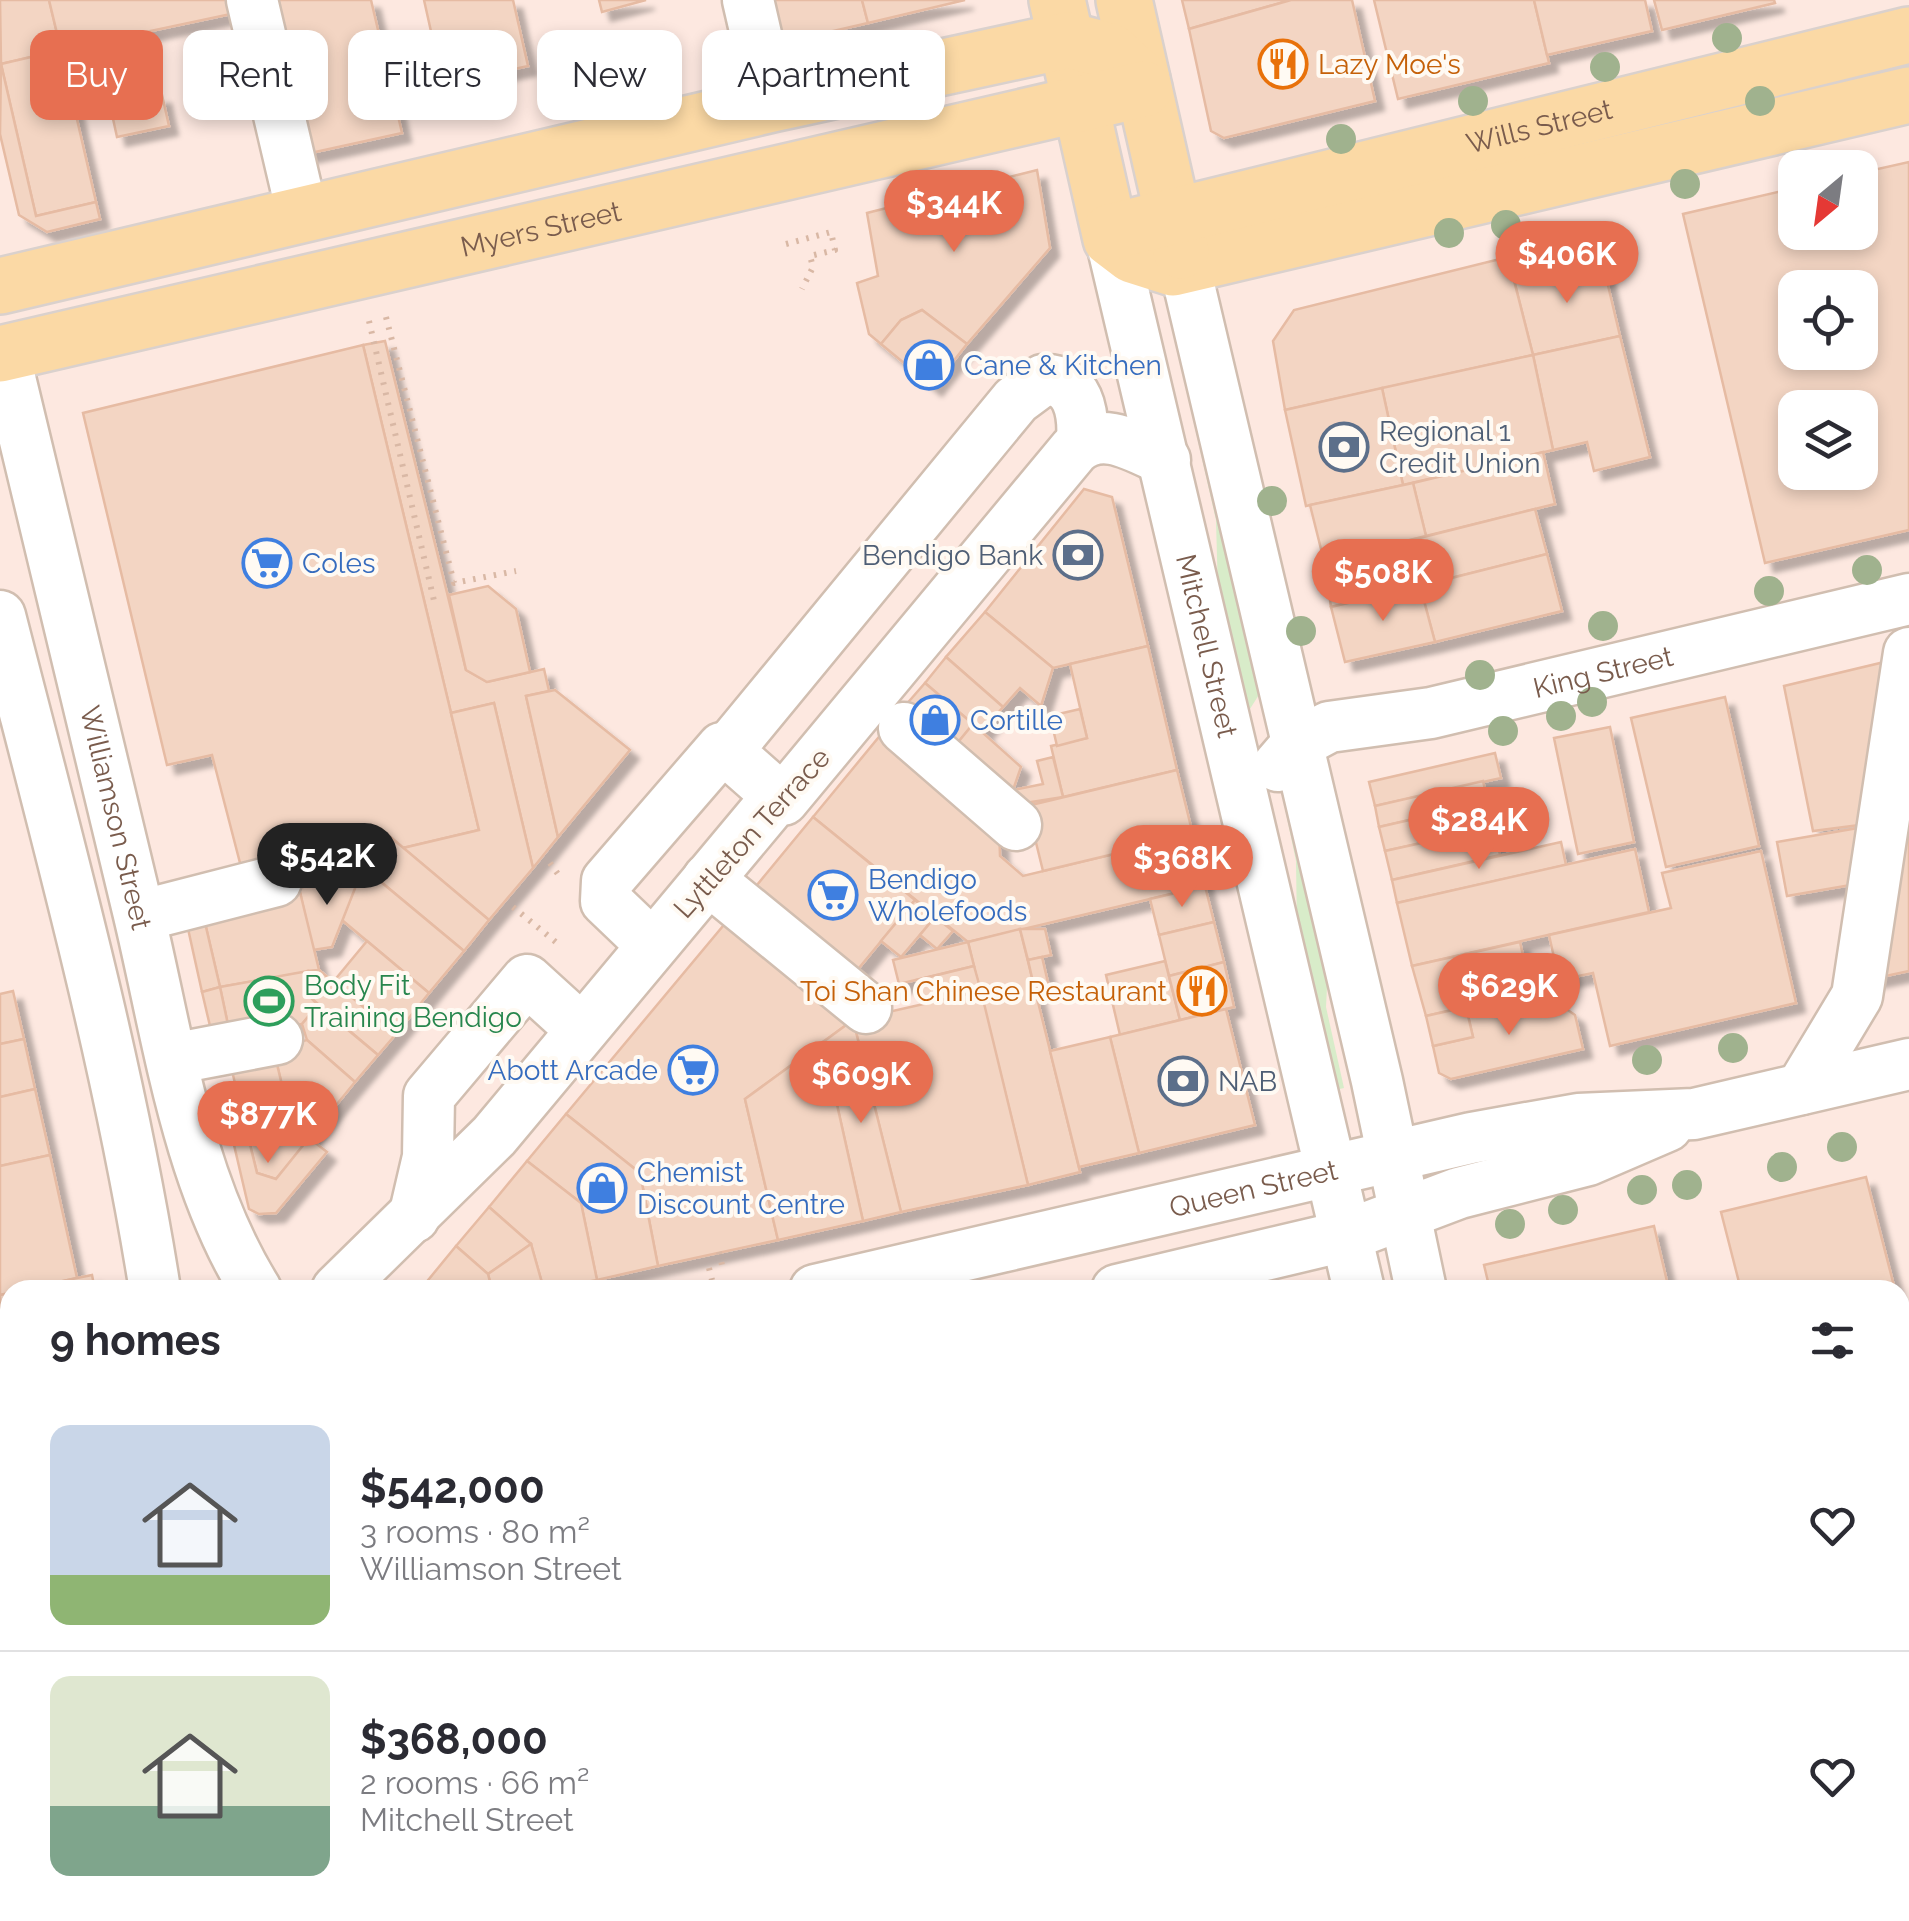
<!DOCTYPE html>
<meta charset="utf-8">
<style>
:root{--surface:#fff;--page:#f7f7f7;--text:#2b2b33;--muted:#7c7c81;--line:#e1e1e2;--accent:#e76f51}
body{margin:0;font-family:Raleway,sans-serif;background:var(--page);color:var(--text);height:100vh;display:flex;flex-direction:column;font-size:38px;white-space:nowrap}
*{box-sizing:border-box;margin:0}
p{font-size:32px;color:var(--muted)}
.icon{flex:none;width:55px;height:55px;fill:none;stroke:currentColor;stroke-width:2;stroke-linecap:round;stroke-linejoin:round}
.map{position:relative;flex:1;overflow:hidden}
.details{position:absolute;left:0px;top:1280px;width:1910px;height:642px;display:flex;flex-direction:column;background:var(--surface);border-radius:30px 30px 0 0;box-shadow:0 5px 15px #0003}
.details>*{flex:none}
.banner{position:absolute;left:30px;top:30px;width:1000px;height:90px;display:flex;gap:20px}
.needle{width:65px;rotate:209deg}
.buttons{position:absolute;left:1778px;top:150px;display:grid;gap:20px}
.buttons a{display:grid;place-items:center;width:100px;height:100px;border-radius:20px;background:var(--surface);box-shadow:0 5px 15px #0003;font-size:50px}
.price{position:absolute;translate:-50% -85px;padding:0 22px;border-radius:35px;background:var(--accent);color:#fff;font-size:32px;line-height:65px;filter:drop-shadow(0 2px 5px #0008)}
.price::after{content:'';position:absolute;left:50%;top:60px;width:30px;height:22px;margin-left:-15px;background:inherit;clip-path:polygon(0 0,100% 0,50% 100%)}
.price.active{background:#222;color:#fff}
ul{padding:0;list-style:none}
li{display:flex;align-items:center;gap:30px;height:250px;padding:0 50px}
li+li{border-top:2px solid var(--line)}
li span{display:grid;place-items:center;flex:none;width:280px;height:200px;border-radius:20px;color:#555}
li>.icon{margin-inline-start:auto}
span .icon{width:120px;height:120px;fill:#fffc;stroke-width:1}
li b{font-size:42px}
h2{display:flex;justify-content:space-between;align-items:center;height:120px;padding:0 50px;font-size:42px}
.tag{padding:0 35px;border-radius:20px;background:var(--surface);box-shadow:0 5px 15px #0003;font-size:35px;line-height:90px}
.tag.active{background:var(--accent);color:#fff}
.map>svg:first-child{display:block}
.commercial{fill:#fde8e0;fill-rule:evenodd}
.green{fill:#d8ecc9}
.building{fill:#f3d5c3;stroke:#e6bba3;stroke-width:2.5;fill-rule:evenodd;filter:url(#shadow)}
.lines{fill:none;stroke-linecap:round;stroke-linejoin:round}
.minor-casing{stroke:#d1beb0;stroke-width:55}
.major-casing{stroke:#dad1cd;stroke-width:60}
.path{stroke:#d9b8a5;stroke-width:6;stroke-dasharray:2.5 8;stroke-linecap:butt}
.minor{stroke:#fff;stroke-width:50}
.major{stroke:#fbd9a5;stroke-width:55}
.tree{fill:#a0b28e}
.labels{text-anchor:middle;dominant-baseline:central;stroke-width:8;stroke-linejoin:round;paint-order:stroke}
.food-label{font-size:28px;fill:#c56008;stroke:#fffaf3;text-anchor:start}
.street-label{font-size:28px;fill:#7a5c4d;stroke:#fffaf3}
.shop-label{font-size:28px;fill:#366cbe;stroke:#fffaf3;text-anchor:start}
.service-label{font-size:28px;fill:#4e5e75;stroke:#fffaf3;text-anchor:start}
.leisure-label{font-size:28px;fill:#27864d;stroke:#fffaf3;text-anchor:start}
</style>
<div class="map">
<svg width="1909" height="1921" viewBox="0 0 1909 1921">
<defs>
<filter id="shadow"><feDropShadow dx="9" dy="9" stdDeviation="2.5" flood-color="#0004"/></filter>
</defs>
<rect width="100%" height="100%" fill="#fdf6ec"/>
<path class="commercial" d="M0,0h1909v1921h-1909zM1795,168h65v64h-65zM1795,288h65v64h-65zM1795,408h65v64h-65zM10,1290h1890v622h-1890z"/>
<g class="green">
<polygon points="1176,323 1262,690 1248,712 1218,595 1216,520 1173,331"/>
<polygon points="1287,794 1328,968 1326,1007 1344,1088 1335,1090 1297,933 1296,861 1283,799"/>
</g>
<g class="building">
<polygon points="0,0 49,0 61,50 1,64"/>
<polygon points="49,0 243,0 245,11 61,50"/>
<polygon points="260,0 371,0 402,133 297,156"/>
<polygon points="424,0 513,0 528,66 443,85"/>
<polygon points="599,0 646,0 602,12"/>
<polygon points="766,0 862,0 868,23 777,44"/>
<polygon points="862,0 965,0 868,23"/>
<polygon points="1182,0 1291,0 1189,29"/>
<polygon points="1291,0 1352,0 1375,101 1224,138 1211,131 1189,29"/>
<polygon points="1374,0 1534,0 1549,63 1398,99"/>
<polygon points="1534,0 1645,0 1652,31 1547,55"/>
<polygon points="1654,0 1774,0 1775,3 1662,30"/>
<polygon points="61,50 96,202 36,216 1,64"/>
<polygon points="1,64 36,216 96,202 100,219 47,232 19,215 0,134"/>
<polygon points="162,95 169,126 117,137 110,105"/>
<path d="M1909,162v368l-144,33 -82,-349 112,-26v44h65v-59zM1795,288h65v64h-65zM1795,408h65v64h-65z"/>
<polygon points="1037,170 1050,248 967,344 922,310 901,320 881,344 869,334 857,283 878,276 867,213"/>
<polygon points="1601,256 1620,336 1533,355 1513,276"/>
<polygon points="1508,257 1533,355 1285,410 1273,341 1294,310"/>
<polygon points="922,310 967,344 933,387 881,344 901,320"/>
<polygon points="1620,336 1650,457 1594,471 1587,442 1553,450 1533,355"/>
<polygon points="385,341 466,670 487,682 544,669 549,691 526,696 558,837 533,868 494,703 451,713 363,345"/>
<polygon points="363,345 479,830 403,848 381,829 365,859 246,886 212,755 167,765 83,413"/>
<polygon points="1533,355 1553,450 1403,485 1382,388"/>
<polygon points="1382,388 1403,485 1306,506 1285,410"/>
<polygon points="1543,452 1555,504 1426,536 1413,483"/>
<polygon points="1413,483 1426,536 1324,561 1310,505"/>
<polygon points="1084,489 1112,497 1148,646 1053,668 985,612"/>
<polygon points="1535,509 1547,554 1391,593 1380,548"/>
<polygon points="1380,548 1391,593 1331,607 1324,561"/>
<polygon points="1547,554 1562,611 1435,642 1420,586"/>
<polygon points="488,586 516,609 530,672 487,682 466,670 449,595"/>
<polygon points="1420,586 1435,642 1345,662 1331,607"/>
<polygon points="985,612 1053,668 1041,706 1020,688 1003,707 946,657"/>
<polygon points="1148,646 1177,770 1063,797 1051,746 1087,738 1070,664"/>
<polygon points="946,657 1003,707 982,732 925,683"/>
<polygon points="1897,659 1875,823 1813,831 1784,686"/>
<polygon points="925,683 973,724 946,757 897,715"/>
<polygon points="555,690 630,750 558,837 526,696"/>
<polygon points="1725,697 1759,846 1666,867 1631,718"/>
<polygon points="494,703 533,868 489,920 403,848 479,830 451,713"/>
<polygon points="1080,709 1087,738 1057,746 1050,716"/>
<polygon points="897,715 999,826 1000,856 1023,876 1193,835 1205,886 968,942 813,817"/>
<polygon points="973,724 1021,767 1013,790 946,757"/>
<polygon points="1610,727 1634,842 1578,854 1554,738"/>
<polygon points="1909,729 1909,971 1872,979"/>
<polygon points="1495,753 1501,778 1375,806 1369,782"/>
<polygon points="1053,757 1063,797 1006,806 1013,790 1043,784 1037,761"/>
<polygon points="1177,770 1193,835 1043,871 1027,806"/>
<polygon points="1483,781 1488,802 1379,827 1375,806"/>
<polygon points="1488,802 1494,827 1385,851 1379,827"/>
<polygon points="813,817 915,900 854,974 752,891"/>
<polygon points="1494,827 1500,855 1392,880 1385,851"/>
<polygon points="1858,828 1868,882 1787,896 1777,842"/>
<polygon points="381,829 489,920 464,951 363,867"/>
<polygon points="1561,842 1566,865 1397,903 1392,880"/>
<polygon points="1635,849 1649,912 1412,966 1397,903"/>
<polygon points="1761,851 1796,1003 1610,1046 1593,973 1559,980 1549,935 1671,908 1662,873"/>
<polygon points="363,867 464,951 429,993 342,920"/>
<polygon points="361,873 332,947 313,950 299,888"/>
<polygon points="1205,886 1214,922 1159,935 1150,899"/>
<polygon points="299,888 319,970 220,987 202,910"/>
<polygon points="915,900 935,917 901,957 881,941"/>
<polygon points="202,910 220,987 202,992 185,915"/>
<polygon points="935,917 953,931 937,949 920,935"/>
<polygon points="728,920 853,1020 745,1099 778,1240 658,1266 640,1173 566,1114"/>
<polygon points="1214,922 1224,962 1169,976 1159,935"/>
<polygon points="1020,929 1080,1172 1028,1185 968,942"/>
<polygon points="1020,929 1045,929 1051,955 1028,960"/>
<polygon points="367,941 429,993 396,1034 333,982"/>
<polygon points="968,942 974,966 899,984 893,960"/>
<polygon points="1520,942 1531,992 1426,1016 1412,966"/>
<polygon points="1042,957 1049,987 1035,991 1028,960"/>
<polygon points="1165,961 1180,1020 1120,1035 1106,975"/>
<polygon points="1224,962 1234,1007 1180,1020 1169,976"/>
<polygon points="974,966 981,991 923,1005 917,980"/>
<polygon points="319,970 396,1034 378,1055 311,998 308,971"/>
<polygon points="308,971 311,998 318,1005 302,1024 231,1039 220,987"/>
<polygon points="220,987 231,1039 214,1043 202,992"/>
<polygon points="13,991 24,1039 0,1044 0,994"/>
<polygon points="981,991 1028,1185 901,1212 853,1020"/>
<polygon points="1503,998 1506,1013 1556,1002 1575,1015 1583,1049 1451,1079 1439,1073 1433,1046 1473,1037 1466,1007"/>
<polygon points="318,1005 378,1055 355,1082 307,1040 302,1024"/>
<polygon points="1466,1007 1473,1037 1433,1046 1426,1016"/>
<polygon points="1226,1009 1255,1125 1139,1153 1110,1037"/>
<polygon points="853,1020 901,1212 863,1221 823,1042"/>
<polygon points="1110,1037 1139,1153 1079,1167 1050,1051"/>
<polygon points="24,1039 35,1089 0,1097 0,1044"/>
<polygon points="307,1040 355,1082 276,1179 257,1173 238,1096 282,1085 273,1048"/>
<polygon points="823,1042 863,1221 778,1240 745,1099"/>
<polygon points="273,1048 282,1085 238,1096 229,1058"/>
<polygon points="35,1089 50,1155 0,1166 0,1097"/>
<polygon points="238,1096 257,1173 276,1179 309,1138 327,1152 276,1213 259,1214 249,1209 223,1098"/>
<polygon points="566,1114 640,1173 658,1266 597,1280 581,1203 527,1161"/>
<polygon points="50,1155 77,1278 0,1295 0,1166"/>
<polygon points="527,1161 581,1203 597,1280 544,1290 531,1244 489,1207"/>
<polygon points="1866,1177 1895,1290 1741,1290 1721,1212"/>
<polygon points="489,1207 531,1244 488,1274 456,1246"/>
<polygon points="1654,1226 1669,1290 1490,1290 1484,1265"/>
<polygon points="531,1244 544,1290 492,1290 488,1274"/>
<polygon points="456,1246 488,1274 492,1290 420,1290"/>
<polygon points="92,1275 95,1290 21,1290 77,1278"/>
<polygon points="10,1293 10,1469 0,1458 0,1295"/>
<polygon points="1909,1413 1909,1474 1900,1436 1900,1415"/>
<polygon points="1900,1436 1909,1474 1909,1665 1900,1667"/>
<polygon points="0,1458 10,1469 10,1487 0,1499"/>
<polygon points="10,1727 10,1912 127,1912 124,1921 0,1921 0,1729"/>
<polygon points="1904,1852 1909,1873 1909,1921 1889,1921 1888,1912 1900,1912 1900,1853"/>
<polygon points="161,1912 251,1912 253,1921 164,1921"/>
<polygon points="436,1912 518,1912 520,1921 438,1921"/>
<polygon points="518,1912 558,1912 560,1921 520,1921"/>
<polygon points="558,1912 605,1912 607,1921 560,1921"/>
<polygon points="605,1912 653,1912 655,1921 607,1921"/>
<polygon points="653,1912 696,1912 698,1921 655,1921"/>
<polygon points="696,1912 751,1912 753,1921 698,1921"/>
<polygon points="751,1912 808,1912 810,1921 753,1921"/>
<polygon points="808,1912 926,1912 891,1921 810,1921"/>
<polygon points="1337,1912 1416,1912 1416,1921 1336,1921"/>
<polygon points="1677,1912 1679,1921 1641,1921 1645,1913"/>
<polygon points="1677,1912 1754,1912 1756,1921 1679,1921"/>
<polygon points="1754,1912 1819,1912 1785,1921 1756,1921"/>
</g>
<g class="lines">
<g class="minor-casing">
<g id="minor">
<polyline points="252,0 302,213"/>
<polyline points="748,0 772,104"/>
<path id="s1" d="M1111,239l248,1051"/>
<polyline points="1185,268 1377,1081 1421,1290"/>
<path id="s2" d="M4,353c45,187 91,374 135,562 30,126 48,264 117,375"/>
<path d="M0,616c57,223 119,446 155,674"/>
<polyline points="904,728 1016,825"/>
<path id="s3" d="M1278,766l19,-22 32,-17 102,-14 478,-114"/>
<path d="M778,796l-51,-45 289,-351 27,-20c36,-2 41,33 39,62"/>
<polyline points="708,879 866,1008"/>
<polyline points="140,916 276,881"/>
<polyline points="652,945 606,901 607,881 722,748 727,751"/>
<polyline points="172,1059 277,1039"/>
<polyline points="1801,1089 1857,996 1909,653"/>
<polyline points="414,1217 428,1157 429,1096 527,980 582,1030"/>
<path d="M337,1290l157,-154 284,-340 5,4 291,-350c27,-26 62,-3 91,10"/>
<path id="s4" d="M815,1290l656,-152 107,-19 116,-5 215,-50"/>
<polyline points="1117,1290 1345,1236 1459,1193 1588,1160 1667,1126"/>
<polyline points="0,1612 10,1600"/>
<polyline points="1900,1725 1909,1723"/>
<polyline points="1900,1793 1909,1791"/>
<polyline points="331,1912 333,1921"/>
<polyline points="372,1912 374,1921"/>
<polyline points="1516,1912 1518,1921"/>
<polyline points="1573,1912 1575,1921"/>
<polyline points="1138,1921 1173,1912"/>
</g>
</g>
<g class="major-casing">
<g id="major">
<polyline points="1057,0 1111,239 1132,255 1173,268 1909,95"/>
<polyline points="1124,0 1181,251"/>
<path id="s5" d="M1110,232l799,-197"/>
<polyline points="0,286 772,104 1068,40 1110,51 1142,80"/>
<path id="s6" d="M0,354l1144,-265"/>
</g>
</g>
<g class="path">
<polyline points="786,244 831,232 835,250 810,256 813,267 802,289"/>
<polyline points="386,317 454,583 516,571"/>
<polyline points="369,321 435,605"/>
<polyline points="550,863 560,877"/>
<polyline points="513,907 557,943"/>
<polyline points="719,1252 722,1265"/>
<polyline points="709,1268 712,1280"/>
</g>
<use href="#minor" class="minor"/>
<use href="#major" class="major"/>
</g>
<g class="tree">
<circle cx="1727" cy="38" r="15"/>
<circle cx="1605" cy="67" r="15"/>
<circle cx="1473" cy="101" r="15"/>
<circle cx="1760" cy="101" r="15"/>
<circle cx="1341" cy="139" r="15"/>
<circle cx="1685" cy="184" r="15"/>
<circle cx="1506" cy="225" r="15"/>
<circle cx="1449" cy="233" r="15"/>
<circle cx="1272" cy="501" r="15"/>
<circle cx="1867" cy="570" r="15"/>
<circle cx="1769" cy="591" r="15"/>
<circle cx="1603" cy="626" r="15"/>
<circle cx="1301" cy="631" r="15"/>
<circle cx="1480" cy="675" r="15"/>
<circle cx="1592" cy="702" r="15"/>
<circle cx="1561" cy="716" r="15"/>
<circle cx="1503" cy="731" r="15"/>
<circle cx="1733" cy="1048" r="15"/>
<circle cx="1647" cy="1060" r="15"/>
<circle cx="1842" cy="1147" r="15"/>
<circle cx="1782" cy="1167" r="15"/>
<circle cx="1687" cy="1185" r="15"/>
<circle cx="1642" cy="1190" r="15"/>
<circle cx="1563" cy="1210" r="15"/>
<circle cx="1510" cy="1224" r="15"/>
</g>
<defs>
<g id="restaurant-ring" transform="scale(2.5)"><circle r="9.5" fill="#fffaf3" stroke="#e8710a" stroke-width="1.5"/><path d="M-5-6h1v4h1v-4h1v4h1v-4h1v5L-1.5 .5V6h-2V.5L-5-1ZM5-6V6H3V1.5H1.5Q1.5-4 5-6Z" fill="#e8710a"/></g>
<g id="shop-ring" transform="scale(2.5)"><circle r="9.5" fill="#fffaf3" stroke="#3f7fe0" stroke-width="1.5"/><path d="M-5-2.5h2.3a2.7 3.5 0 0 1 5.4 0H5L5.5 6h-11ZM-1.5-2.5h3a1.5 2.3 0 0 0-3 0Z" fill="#3f7fe0"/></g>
<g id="bank-ring" transform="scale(2.5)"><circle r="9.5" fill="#fffaf3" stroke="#5c6f8a" stroke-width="1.5"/><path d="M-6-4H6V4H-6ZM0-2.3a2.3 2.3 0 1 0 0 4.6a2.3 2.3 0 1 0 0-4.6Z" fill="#5c6f8a"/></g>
<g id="supermarket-ring" transform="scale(2.5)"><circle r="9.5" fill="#fffaf3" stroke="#3f7fe0" stroke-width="1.5"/><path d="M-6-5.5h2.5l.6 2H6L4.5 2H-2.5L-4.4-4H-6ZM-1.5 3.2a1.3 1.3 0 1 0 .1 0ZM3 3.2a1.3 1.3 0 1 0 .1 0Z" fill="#3f7fe0"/></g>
<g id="stadium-ring" transform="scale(2.5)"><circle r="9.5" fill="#fffaf3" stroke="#2e9e5b" stroke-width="1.5"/><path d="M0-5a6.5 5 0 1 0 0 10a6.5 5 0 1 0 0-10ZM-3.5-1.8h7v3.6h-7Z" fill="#2e9e5b"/></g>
</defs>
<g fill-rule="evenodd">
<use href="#restaurant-ring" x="1283" y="64"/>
<use href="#shop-ring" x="929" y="365"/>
<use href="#bank-ring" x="1344" y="447"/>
<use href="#bank-ring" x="1078" y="555"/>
<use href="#supermarket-ring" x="267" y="563"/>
<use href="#shop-ring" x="935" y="720"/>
<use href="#supermarket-ring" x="833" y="895"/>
<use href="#restaurant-ring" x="1202" y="991"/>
<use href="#stadium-ring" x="269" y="1001"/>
<use href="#supermarket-ring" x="693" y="1070"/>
<use href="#bank-ring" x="1183" y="1081"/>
<use href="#shop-ring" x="602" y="1188"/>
</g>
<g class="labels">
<g class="food-label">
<text x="1318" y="64">Lazy Moe's</text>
<text x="1167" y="991" text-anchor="end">Toi Shan Chinese Restaurant</text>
</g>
<g class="street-label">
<text stroke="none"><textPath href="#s5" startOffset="442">Wills Street</textPath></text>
<text stroke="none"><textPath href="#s6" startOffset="555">Myers Street</textPath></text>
<text stroke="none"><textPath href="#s1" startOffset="418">Mitchell Street</textPath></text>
<text stroke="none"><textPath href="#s3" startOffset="345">King Street</textPath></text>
<text stroke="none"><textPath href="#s2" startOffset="478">Williamson Street</textPath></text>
<text transform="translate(752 833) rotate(-48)">Lyttleton Terrace</text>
<text stroke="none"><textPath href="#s4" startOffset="450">Queen Street</textPath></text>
</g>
<g class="shop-label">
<text x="964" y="365">Cane &amp; Kitchen</text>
<text x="302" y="563">Coles</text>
<text x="970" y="720">Cortille</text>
<text x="868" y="879">Bendigo<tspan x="868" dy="32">Wholefoods</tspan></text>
<text x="658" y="1070" text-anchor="end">Abott Arcade</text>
<text x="637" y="1172">Chemist<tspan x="637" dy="32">Discount Centre</tspan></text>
</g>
<g class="service-label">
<text x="1379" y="431">Regional 1<tspan x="1379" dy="32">Credit Union</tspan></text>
<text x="1043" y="555" text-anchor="end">Bendigo Bank</text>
<text x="1218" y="1081">NAB</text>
</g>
<g class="leisure-label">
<text x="304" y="985">Body Fit<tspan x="304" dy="32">Training Bendigo</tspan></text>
</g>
</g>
</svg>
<div class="buttons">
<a><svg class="needle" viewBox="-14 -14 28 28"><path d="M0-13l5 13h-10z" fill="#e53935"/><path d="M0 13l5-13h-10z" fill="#7c7c81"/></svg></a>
<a><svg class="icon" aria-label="locate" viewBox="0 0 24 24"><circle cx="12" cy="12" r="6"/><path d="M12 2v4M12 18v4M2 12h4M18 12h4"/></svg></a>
<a><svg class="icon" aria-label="layers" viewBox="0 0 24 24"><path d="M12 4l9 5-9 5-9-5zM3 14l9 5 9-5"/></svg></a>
</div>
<b class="price" style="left:954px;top:255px">$344K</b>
<b class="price" style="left:1567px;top:306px">$406K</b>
<b class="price" style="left:1383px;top:624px">$508K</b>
<b class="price" style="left:1479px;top:872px">$284K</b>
<b class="price active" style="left:327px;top:908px">$542K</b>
<b class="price" style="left:1182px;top:910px">$368K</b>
<b class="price" style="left:1509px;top:1038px">$629K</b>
<b class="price" style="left:861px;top:1126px">$609K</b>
<b class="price" style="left:268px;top:1166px">$877K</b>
<div class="banner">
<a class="tag active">Buy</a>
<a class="tag">Rent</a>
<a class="tag">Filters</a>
<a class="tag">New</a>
<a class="tag">Apartment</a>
</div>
<section class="details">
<h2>9 homes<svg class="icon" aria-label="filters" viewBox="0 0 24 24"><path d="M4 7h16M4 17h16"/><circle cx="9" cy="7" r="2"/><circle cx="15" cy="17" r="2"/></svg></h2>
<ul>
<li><span style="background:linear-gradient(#c9d6e8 75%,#8fb573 0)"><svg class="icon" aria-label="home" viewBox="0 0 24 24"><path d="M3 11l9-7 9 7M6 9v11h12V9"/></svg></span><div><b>$542,000</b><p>3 rooms · 80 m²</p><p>Williamson Street</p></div><svg class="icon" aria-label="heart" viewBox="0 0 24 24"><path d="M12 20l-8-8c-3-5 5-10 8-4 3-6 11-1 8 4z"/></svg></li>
<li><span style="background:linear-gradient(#dfe7d0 65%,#7fa58c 0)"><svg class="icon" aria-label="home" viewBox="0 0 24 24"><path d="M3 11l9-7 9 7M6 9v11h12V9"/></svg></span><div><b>$368,000</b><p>2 rooms · 66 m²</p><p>Mitchell Street</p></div><svg class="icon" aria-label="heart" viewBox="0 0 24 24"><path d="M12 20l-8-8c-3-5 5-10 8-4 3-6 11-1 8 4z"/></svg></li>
</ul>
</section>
</div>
